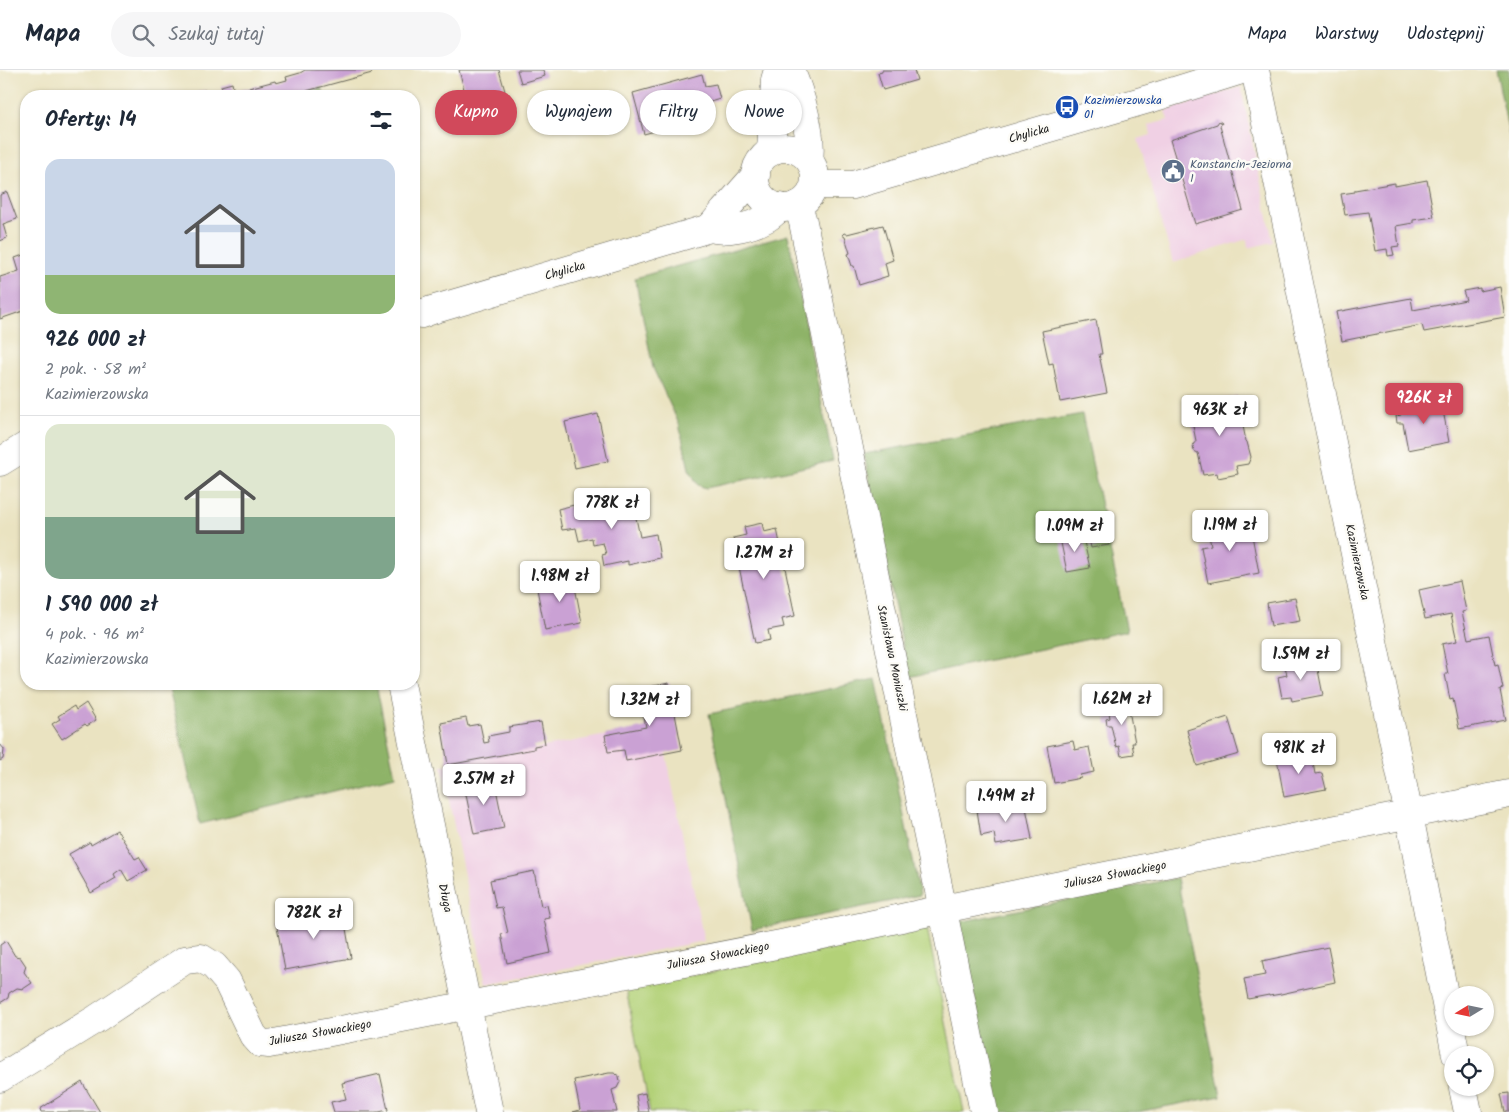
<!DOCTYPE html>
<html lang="pl">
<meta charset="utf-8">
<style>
:root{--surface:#fff;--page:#f6f6f7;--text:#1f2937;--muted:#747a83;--line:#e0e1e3;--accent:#d1495b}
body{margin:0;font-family:Kalam,sans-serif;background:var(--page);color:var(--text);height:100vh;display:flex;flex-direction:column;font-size:19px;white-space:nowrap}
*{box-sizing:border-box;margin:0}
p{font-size:16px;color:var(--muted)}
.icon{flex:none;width:28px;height:28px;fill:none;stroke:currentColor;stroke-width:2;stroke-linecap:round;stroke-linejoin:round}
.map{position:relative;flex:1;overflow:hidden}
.details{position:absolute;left:20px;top:20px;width:400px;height:600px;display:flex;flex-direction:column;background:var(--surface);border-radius:20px;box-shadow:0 1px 4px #0004}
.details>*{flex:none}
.guide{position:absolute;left:435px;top:20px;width:475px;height:45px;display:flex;gap:10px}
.needle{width:32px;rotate:260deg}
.fabs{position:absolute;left:1444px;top:916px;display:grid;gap:10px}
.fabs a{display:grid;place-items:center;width:50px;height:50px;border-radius:50%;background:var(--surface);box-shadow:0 1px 4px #0004;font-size:25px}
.price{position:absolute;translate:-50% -42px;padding:0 11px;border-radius:5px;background:#fff;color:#222;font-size:16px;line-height:32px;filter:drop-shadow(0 1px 2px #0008)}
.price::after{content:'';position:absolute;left:50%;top:30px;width:15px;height:11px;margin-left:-8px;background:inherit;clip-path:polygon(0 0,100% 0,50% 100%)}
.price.current{background:var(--accent);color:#fff}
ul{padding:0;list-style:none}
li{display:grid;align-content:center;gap:10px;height:265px;padding:0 25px}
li+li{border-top:1px solid var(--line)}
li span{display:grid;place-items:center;height:155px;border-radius:15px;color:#555}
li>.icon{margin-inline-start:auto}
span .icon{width:90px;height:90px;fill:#fffc;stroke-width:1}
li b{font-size:21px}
h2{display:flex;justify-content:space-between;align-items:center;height:60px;padding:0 25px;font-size:21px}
.pill{padding:0 18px;border-radius:22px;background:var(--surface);box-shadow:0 1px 4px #0004;font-size:18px;line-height:45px}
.pill.current{background:var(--accent);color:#fff}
header{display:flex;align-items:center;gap:30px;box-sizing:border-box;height:70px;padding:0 25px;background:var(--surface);border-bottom:1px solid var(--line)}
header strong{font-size:24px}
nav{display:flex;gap:28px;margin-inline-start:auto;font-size:18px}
.search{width:350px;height:45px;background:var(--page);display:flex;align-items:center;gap:12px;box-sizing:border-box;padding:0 18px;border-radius:28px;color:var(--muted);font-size:19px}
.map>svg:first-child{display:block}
.built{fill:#f0d0e4}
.green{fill:#b3d178;stroke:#68764a}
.forest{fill:#8eb368;stroke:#556842}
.building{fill:#caa1d4}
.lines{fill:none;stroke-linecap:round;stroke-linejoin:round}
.minor-casing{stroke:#646256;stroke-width:29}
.minor{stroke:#fff;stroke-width:28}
.labels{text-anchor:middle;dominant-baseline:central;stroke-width:5;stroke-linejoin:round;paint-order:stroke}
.transit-label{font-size:12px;fill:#164399;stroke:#fdfcf7;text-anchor:start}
.street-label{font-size:12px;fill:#1c1c1c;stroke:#fdfcf7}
.service-label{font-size:12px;fill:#4e5e75;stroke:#fdfcf7;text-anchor:start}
</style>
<header>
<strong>Mapa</strong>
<div class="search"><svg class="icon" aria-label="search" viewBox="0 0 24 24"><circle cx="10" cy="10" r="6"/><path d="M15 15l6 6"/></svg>Szukaj tutaj</div>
<nav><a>Mapa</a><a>Warstwy</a><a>Udostępnij</a></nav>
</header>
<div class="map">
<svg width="1509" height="1042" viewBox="0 0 1509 1042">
<rect width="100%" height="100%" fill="#fdfcf7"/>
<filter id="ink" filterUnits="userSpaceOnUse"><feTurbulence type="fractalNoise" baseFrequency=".02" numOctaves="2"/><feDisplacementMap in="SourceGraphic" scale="10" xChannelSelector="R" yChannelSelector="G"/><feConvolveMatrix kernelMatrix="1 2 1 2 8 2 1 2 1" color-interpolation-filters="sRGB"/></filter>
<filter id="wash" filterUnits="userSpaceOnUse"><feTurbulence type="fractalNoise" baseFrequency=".0096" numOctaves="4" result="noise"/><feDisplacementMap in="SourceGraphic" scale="20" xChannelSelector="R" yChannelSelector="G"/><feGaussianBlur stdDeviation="1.12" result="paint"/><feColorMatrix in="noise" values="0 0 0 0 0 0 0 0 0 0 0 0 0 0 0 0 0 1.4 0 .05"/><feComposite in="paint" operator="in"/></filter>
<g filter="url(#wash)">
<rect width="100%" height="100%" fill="#eae3c1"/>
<g class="built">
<polygon points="1241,17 1273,172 1248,178 1247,169 1173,193 1138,69 1151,65 1149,55 1168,50 1165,41"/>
<polygon points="660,655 704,871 486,914 442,696"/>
</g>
<polygon class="green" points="927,858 964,1042 650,1042 626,919"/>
<g class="forest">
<polygon points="1496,0 1509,0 1509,65"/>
<polygon points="322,18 325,26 288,26 291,26"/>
<polygon points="788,165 833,391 706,418 698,415 689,399 679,354 653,298 635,208"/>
<polygon points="1082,344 1127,561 909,607 864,384"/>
<polygon points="876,609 920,825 752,860 709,644"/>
<polygon points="168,614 376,614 395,706 200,754"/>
<polygon points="1177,808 1221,1026 1137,1042 998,1042 959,852"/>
</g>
<g id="blocks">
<g class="building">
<polygon points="305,0 371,0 372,3 288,26 224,26 221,16 232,13 234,22 275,11 276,13 287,10 286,7 300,3"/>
<polygon points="459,0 499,0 505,21 476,30 465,23"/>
<polygon points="517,0 543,0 545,6 521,13"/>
<polygon points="882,0 914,0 917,10 883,20 878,3 882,2"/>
<polygon points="702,4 705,16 716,14 720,29 710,32 713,45 644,64 633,23"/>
<polygon points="205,20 206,26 186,26"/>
<polygon points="93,23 94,26 83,26"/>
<polygon points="1219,51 1222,53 1220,56 1243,140 1195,154 1180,103 1172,105 1169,95 1177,93 1170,70 1217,54"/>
<polygon points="1427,110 1434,147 1413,150 1413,153 1396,156 1399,176 1392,177 1394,185 1388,186 1387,179 1375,181 1368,142 1345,145 1341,124 1355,122 1355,120 1395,113 1395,116"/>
<polygon points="7,122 17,149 3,154 7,168 0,171 0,125"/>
<polygon points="883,155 893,190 885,193 888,206 859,215 854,196 852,196 848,184 850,183 845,167 842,165 844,163 847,164"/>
<polygon points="26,184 26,240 0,249 0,207 19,201 15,188"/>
<polygon points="1500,217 1505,247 1424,262 1422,255 1342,271 1336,242 1411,228 1413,240 1466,230 1463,221 1480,218 1480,221"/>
<polygon points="1096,250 1102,284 1099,284 1107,323 1060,332 1053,293 1049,294 1042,261"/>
<polygon points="1237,326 1246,371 1247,372 1251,387 1248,394 1236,396 1238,404 1218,408 1217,403 1203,405 1198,383 1194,381 1193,375 1196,371 1189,336"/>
<polygon points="1441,330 1449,372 1408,380 1403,353 1397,353 1396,346 1401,345 1400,338"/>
<polygon points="598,344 608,391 575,398 565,352"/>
<polygon points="631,424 640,467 656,464 660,488 628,495 628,491 604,496 602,485 606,484 603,473 593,475 592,468 579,471 576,458 562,460 558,439 574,435 574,440 603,435 601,430"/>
<polygon points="1102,444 1109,475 1091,478 1085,448"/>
<polygon points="1249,449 1259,503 1208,513 1201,477 1211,475 1207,458"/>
<polygon points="762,453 764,462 777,459 795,546 782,549 784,557 768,560 770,570 755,573 733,468 746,465 744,457"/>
<polygon points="1082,463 1090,498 1067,502 1060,468"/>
<polygon points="578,506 581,516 575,517 582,553 545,560 536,514"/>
<polygon points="1460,511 1466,541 1462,542 1468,569 1489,565 1495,595 1498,594 1503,619 1500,620 1506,650 1459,659 1453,629 1450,630 1445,604 1448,604 1442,574 1457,571 1451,544 1425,549 1419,520"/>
<polygon points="1295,528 1300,551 1271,556 1267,533"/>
<polygon points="26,567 26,580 21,569"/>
<polygon points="1316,590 1323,625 1292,631 1291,627 1282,628 1278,607 1287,605 1285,596"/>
<polygon points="669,613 682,680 626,691 624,680 608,682 605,665 646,657 638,619"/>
<polygon points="1127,629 1135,673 1132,673 1134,684 1121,686 1119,676 1116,677 1111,655 1107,655 1106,649 1110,648 1107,633"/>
<polygon points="86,633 96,650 87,656 85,654 62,669 52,654 60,649 58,646 74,636 76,640"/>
<polygon points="1228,647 1239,684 1197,696 1187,660"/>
<polygon points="466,648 468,656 480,654 484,673 489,672 488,666 509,662 509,657 541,652 545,674 534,676 534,679 448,695 441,653"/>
<polygon points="1073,671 1075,680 1089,677 1094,702 1080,705 1081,708 1054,713 1047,676"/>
<polygon points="0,674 4,679 3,689 0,691"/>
<polygon points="1311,682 1315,704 1322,703 1326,719 1284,727 1277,689"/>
<polygon points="494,709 504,758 474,764 464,715"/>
<polygon points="1025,732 1032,769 996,775 994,763 981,766 977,740"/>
<polygon points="117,760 135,789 139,787 147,800 128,811 121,799 114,804 116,808 91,823 69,784 90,772 91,775"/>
<polygon points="534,801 541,836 547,835 550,848 544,849 551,883 507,893 501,864 508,863 502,837 496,838 490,810"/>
<polygon points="343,841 351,888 285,900 276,852"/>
<polygon points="6,871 15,886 20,887 26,896 24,902 32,913 23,919 17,918 9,923 8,928 0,933 0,875"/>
<polygon points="1328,877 1335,912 1281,924 1269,926 1269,925 1248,929 1244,909 1265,905 1262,891"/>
<polygon points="609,1003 614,1003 619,1006 620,1012 617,1018 612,1020 617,1042 573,1042 580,1040 574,1010"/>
<polygon points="380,1004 388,1040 379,1042 334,1042 331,1032 346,1029 342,1013"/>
<polygon points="82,1012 100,1042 41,1042 40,1039"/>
<polygon points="645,1023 649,1042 639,1042 636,1025"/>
<polygon points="1509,1023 1509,1042 1505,1042 1501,1024"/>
</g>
</g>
</g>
<g filter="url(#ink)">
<use href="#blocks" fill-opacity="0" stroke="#646256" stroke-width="1"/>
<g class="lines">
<g class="minor-casing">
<g id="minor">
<path d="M790,0c10,20 23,67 19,89"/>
<polyline points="1255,0 1409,745 1456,985"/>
<circle cx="785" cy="108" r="30"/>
<polyline points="771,82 775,10 778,0"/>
<polyline points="815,115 853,115 1152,28 1242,0"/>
<polyline points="798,135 803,152 984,1042"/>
<polyline points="710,158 724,141 756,105"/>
<path d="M414,241l7,3 11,-4 278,-82c16,5 43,-2 57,-10 5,-3 9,-7 13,-11"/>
<polyline points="0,392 26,376"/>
<polyline points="401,614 489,1042"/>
<polyline points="0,1008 96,949 185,890 201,888 214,896 227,911 253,965 260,973 269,974 781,874 943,839 1509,724"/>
<polyline points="1463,1018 1468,1042"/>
</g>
</g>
<use href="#minor" class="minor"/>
</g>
</g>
<defs>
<g id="bus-disc" transform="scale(1.25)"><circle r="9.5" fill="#1a4fb4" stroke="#fdfcf7"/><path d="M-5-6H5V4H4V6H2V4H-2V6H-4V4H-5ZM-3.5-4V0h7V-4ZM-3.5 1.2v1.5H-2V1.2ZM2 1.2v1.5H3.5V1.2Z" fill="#fff"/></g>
<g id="civic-disc" transform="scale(1.25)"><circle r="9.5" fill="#5c6f8a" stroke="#fdfcf7"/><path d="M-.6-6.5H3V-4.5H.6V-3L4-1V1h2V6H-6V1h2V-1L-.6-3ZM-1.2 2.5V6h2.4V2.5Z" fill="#fff"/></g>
</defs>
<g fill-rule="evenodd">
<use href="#bus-disc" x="1067" y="37"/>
<use href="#civic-disc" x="1173" y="101"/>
</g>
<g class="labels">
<g class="transit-label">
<text x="1084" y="30">Kazimierzowska<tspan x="1084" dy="14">01</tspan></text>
</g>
<g class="street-label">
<text transform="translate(1029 64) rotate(-16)">Chylicka</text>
<text transform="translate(565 201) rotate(-16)">Chylicka</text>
<text transform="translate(1357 492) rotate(78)">Kazimierzowska</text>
<text transform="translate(892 588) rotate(78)">Stanisława Moniuszki</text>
<text transform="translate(1115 805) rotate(-11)">Juliusza Słowackiego</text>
<text transform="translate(445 828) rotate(78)">Długa</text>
<text transform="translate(718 886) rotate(-11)">Juliusza Słowackiego</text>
<text transform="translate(320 963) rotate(-10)">Juliusza Słowackiego</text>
</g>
<g class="service-label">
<text x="1190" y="94">Konstancin-Jeziorna<tspan x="1190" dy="14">1</tspan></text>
</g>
</g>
</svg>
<div class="fabs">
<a><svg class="needle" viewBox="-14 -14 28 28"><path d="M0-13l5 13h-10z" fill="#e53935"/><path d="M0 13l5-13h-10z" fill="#747a83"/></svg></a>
<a><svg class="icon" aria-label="locate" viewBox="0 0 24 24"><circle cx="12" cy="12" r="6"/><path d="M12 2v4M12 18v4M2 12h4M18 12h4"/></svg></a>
</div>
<b class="price current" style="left:1424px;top:355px">926K zł</b>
<b class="price" style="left:1220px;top:367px">963K zł</b>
<b class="price" style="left:612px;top:460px">778K zł</b>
<b class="price" style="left:1230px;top:482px">1.19M zł</b>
<b class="price" style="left:1075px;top:483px">1.09M zł</b>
<b class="price" style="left:764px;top:510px">1.27M zł</b>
<b class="price" style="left:560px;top:533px">1.98M zł</b>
<b class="price" style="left:1301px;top:611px">1.59M zł</b>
<b class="price" style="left:1122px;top:656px">1.62M zł</b>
<b class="price" style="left:650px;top:657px">1.32M zł</b>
<b class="price" style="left:1299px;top:705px">981K zł</b>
<b class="price" style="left:484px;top:736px">2.57M zł</b>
<b class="price" style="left:1006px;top:753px">1.49M zł</b>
<b class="price" style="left:314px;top:870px">782K zł</b>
<div class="guide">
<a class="pill current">Kupno</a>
<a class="pill">Wynajem</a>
<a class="pill">Filtry</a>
<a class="pill">Nowe</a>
</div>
<section class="details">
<h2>Oferty: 14<svg class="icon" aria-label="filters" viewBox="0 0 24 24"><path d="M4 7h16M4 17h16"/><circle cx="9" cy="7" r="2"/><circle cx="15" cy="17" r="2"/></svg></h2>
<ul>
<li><span style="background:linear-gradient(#c9d6e8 75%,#8fb573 0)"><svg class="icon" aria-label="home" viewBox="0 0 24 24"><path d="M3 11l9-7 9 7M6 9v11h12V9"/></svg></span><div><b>926 000 zł</b><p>2 pok. · 58 m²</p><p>Kazimierzowska</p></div></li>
<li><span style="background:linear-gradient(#dfe7d0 60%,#7fa58c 0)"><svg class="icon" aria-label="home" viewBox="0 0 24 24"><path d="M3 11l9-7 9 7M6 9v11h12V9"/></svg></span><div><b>1 590 000 zł</b><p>4 pok. · 96 m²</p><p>Kazimierzowska</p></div></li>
</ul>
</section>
</div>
